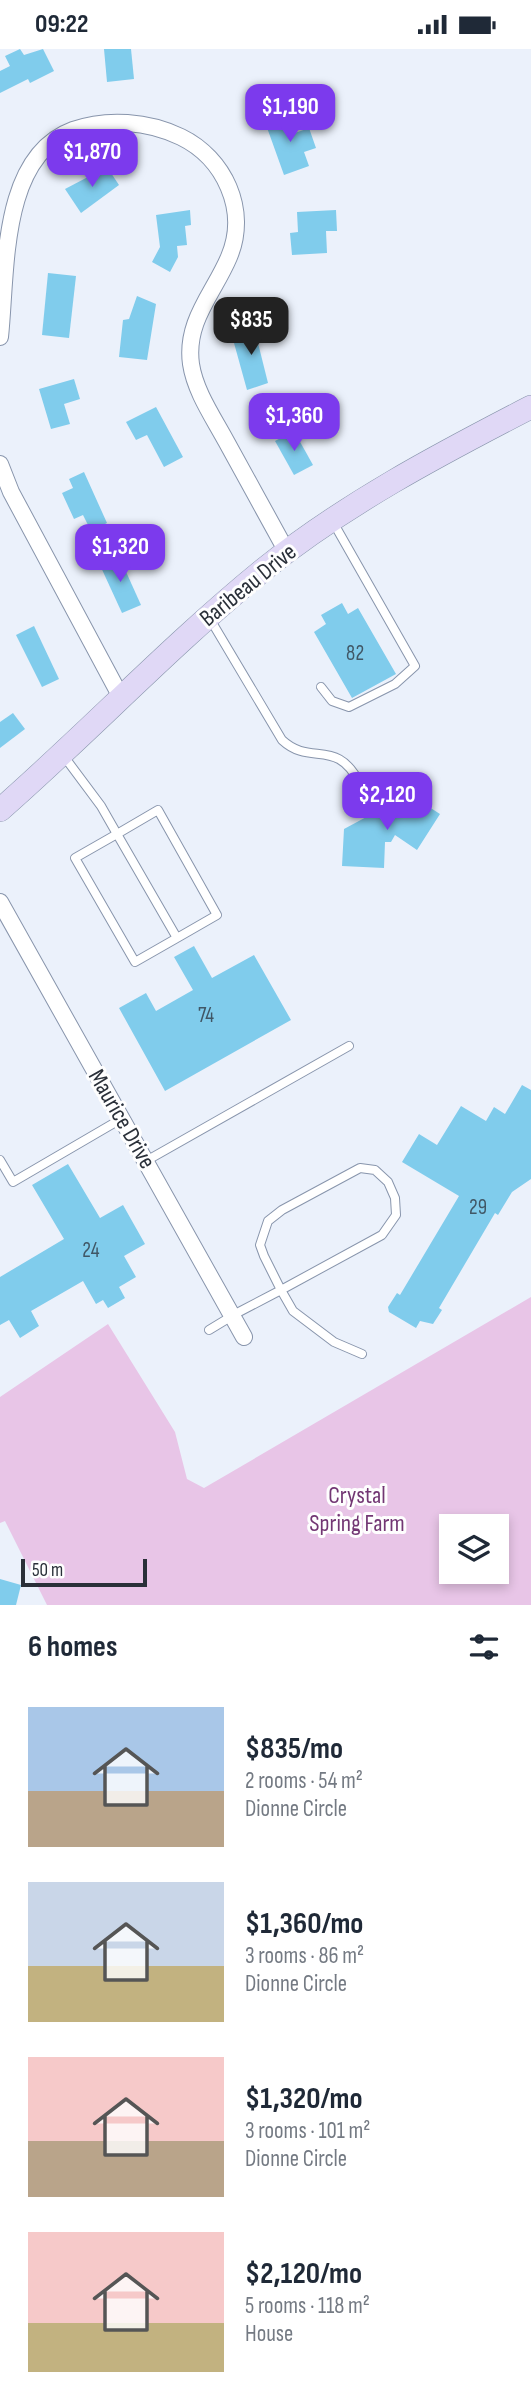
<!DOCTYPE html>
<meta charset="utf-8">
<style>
:root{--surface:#fff;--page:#f2f2f3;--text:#1f2937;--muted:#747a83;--accent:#7c3aed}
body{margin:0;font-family:"Sofia Sans Condensed",sans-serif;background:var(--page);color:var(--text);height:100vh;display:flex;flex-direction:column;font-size:26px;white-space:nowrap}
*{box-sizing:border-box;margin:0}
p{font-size:23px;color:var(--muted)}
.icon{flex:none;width:38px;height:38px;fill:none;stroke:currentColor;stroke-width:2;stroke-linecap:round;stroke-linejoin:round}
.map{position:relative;height:1556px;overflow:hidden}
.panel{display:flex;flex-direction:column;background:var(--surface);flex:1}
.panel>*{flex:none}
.controls{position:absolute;left:439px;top:1465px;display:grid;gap:14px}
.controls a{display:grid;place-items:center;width:70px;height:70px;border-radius:0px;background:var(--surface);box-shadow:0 4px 10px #0003;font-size:35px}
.scale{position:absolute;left:21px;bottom:18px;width:126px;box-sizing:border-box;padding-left:7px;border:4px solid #2a3039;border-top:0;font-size:19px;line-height:24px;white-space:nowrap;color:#2a3039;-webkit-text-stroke:5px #fefefe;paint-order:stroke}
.price{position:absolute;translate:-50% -60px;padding:0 16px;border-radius:14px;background:var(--accent);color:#fff;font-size:23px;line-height:46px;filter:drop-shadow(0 2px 4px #0008)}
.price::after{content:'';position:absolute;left:50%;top:42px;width:21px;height:16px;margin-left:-10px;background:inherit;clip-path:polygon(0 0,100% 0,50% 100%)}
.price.selected{background:#222;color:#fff}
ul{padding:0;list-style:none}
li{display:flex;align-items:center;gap:21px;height:175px;padding:0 28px}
li span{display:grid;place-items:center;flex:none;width:196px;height:140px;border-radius:0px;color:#555}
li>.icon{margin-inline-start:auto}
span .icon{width:84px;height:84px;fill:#fffc;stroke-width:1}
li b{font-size:30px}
h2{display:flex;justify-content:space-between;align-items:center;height:84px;padding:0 28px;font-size:30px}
.status{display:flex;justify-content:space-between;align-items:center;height:49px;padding:0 35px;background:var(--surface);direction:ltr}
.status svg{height:19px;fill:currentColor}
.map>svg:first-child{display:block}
.green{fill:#e8c5e7;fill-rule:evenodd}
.building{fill:#80ccec}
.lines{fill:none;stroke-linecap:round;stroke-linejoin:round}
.lane-casing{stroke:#8895ac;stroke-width:10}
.street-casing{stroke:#8895ac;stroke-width:18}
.secondary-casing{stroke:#8895ac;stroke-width:24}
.lane{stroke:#fff;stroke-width:8}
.street{stroke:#fff;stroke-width:16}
.secondary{stroke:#e0d8f6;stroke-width:23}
.labels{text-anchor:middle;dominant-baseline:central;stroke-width:6;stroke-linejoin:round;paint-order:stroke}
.number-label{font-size:21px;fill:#405766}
.street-label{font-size:24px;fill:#2a3039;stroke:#fefefe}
.park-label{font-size:24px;fill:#723673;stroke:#fefefe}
</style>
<div class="status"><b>09:22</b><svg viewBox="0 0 49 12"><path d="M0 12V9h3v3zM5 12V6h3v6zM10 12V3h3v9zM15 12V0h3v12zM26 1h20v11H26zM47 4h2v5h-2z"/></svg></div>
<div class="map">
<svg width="531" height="1556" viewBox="0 0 531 1556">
<rect width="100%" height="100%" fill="#ebf1fb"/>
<path class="green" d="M531,1248v308h-484l-42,-84 -5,2v-126l108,-73 67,108 12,47 17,9zM497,1477v45h-45v-45z"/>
<g class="building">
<polygon points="20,0 24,6 43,0 54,22 30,34 28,30 0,44 0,22 10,17 5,7"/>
<polygon points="104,0 131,0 134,30 107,33"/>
<polygon points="288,65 295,84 309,79 316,99 304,103 309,117 284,126 265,73"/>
<polygon points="107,118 119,136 81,164 65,140"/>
<polygon points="190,161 191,176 185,177 187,196 177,197 178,208 170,223 152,213 160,198 156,166"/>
<polygon points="336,161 337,182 326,182 327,204 292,206 290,184 298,183 297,163"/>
<polygon points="48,224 76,227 69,289 42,286"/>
<polygon points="137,247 156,255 147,311 119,308 123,271 129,270"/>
<polygon points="242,272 256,273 256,286 268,334 247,341 234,294 241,291"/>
<polygon points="74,330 80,350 64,355 70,375 51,380 39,340"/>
<polygon points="156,358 183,408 164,418 147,386 136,391 126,373"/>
<polygon points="294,382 313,416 294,426 275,392"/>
<polygon points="84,423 107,474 91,482 83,466 74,470 62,444 73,439 69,430"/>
<polygon points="118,505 141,556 122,564 99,514"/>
<polygon points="342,554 348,565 358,559 396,625 352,649 314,583 326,575 321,566"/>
<polygon points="34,577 59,630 42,638 16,586"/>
<polygon points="13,664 25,680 0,699 0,673"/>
<polygon points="404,742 440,765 417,801 395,786 391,793 385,793 384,819 342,817 344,780 398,751"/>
<polygon points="194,897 212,929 254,906 291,971 165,1042 119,959 146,944 156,962 193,941 174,908"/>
<polygon points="522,1036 531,1041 531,1130 512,1143 498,1166 495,1164 439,1259 442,1261 433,1275 420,1272 416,1279 389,1263 388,1258 397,1244 400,1246 459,1147 402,1113 419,1085 437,1096 461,1057 486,1072 494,1058 505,1065"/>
<polygon points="68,1115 100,1169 123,1156 145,1195 124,1207 136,1228 119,1238 125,1249 108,1259 103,1251 96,1255 83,1232 31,1262 39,1277 20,1289 9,1271 0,1276 0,1228 64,1190 32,1136"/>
<polygon points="0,1530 21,1536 16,1556 0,1556"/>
</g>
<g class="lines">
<g class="lane-casing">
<g id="lane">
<path d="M210,570l72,121c29,27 55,-3 78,44"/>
<polyline points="321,638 332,652 349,658 395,635 415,617 333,473"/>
<polyline points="63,706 101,757 117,785 75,809 135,913 177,889 117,785 158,761 217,866 177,889"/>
<polyline points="0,1111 13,1133 121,1070"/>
<polyline points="146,1112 349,997"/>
<polyline points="209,1281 237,1264 281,1241 382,1186 396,1166 395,1149 388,1133 375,1121 360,1119 282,1161 268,1172 260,1196 264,1207 281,1241 293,1262 334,1293 362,1305"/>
</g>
</g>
<g class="street-casing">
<g id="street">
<path d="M0,288c7,-66 0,-180 73,-207 34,-12 75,-9 108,7 43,21 68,73 48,120 -15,36 -44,64 -38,107 4,27 22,53 35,77 20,37 41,74 61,111"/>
<polyline points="0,415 11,443 122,650"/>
<polyline points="0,853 244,1288"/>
</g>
</g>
<g class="secondary-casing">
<path id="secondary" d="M0,761c89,-78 171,-165 263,-240 82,-66 175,-115 268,-163"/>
</g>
<use href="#lane" class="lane"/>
<use href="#street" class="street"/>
<use href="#secondary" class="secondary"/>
</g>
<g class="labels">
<g class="number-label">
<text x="355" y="604">82</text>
<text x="206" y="966">74</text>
<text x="478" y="1158">29</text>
<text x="91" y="1201">24</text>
</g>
<g class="street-label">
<text transform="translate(248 536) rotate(-39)">Baribeau Drive</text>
<text transform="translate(122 1070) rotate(60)">Maurice Drive</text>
</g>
<g class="park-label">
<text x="357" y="1446">Crystal<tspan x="357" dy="28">Spring Farm</tspan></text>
</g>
</g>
</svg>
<div class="controls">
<a><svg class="icon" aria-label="layers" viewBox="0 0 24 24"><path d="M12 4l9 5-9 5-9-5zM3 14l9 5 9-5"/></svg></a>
</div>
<div class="scale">50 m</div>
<b class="price" style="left:290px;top:95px">$1,190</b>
<b class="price" style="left:92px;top:140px">$1,870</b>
<b class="price selected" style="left:251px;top:308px">$835</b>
<b class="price" style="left:294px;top:404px">$1,360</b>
<b class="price" style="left:120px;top:535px">$1,320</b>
<b class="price" style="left:387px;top:783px">$2,120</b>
</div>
<section class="panel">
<h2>6 homes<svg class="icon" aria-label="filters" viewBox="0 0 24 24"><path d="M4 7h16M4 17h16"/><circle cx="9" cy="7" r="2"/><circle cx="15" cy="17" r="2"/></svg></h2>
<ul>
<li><span style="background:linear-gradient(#a9c7e8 60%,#b9a48a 0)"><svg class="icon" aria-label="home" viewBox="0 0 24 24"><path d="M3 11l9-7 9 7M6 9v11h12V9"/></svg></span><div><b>$835/mo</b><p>2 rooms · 54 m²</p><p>Dionne Circle</p></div></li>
<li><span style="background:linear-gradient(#c9d6e8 60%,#c2b280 0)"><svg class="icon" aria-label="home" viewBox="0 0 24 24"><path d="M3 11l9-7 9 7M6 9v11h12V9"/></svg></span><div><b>$1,360/mo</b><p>3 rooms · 86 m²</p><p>Dionne Circle</p></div></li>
<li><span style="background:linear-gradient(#f6c9c9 60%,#b9a48a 0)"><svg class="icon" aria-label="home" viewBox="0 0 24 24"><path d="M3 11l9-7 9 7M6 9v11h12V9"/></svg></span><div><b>$1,320/mo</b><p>3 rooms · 101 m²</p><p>Dionne Circle</p></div></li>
<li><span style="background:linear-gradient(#f6c9c9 65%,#c2b280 0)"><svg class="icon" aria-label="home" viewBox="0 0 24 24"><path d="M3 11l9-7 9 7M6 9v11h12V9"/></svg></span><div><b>$2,120/mo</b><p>5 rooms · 118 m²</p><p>House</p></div></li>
</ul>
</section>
